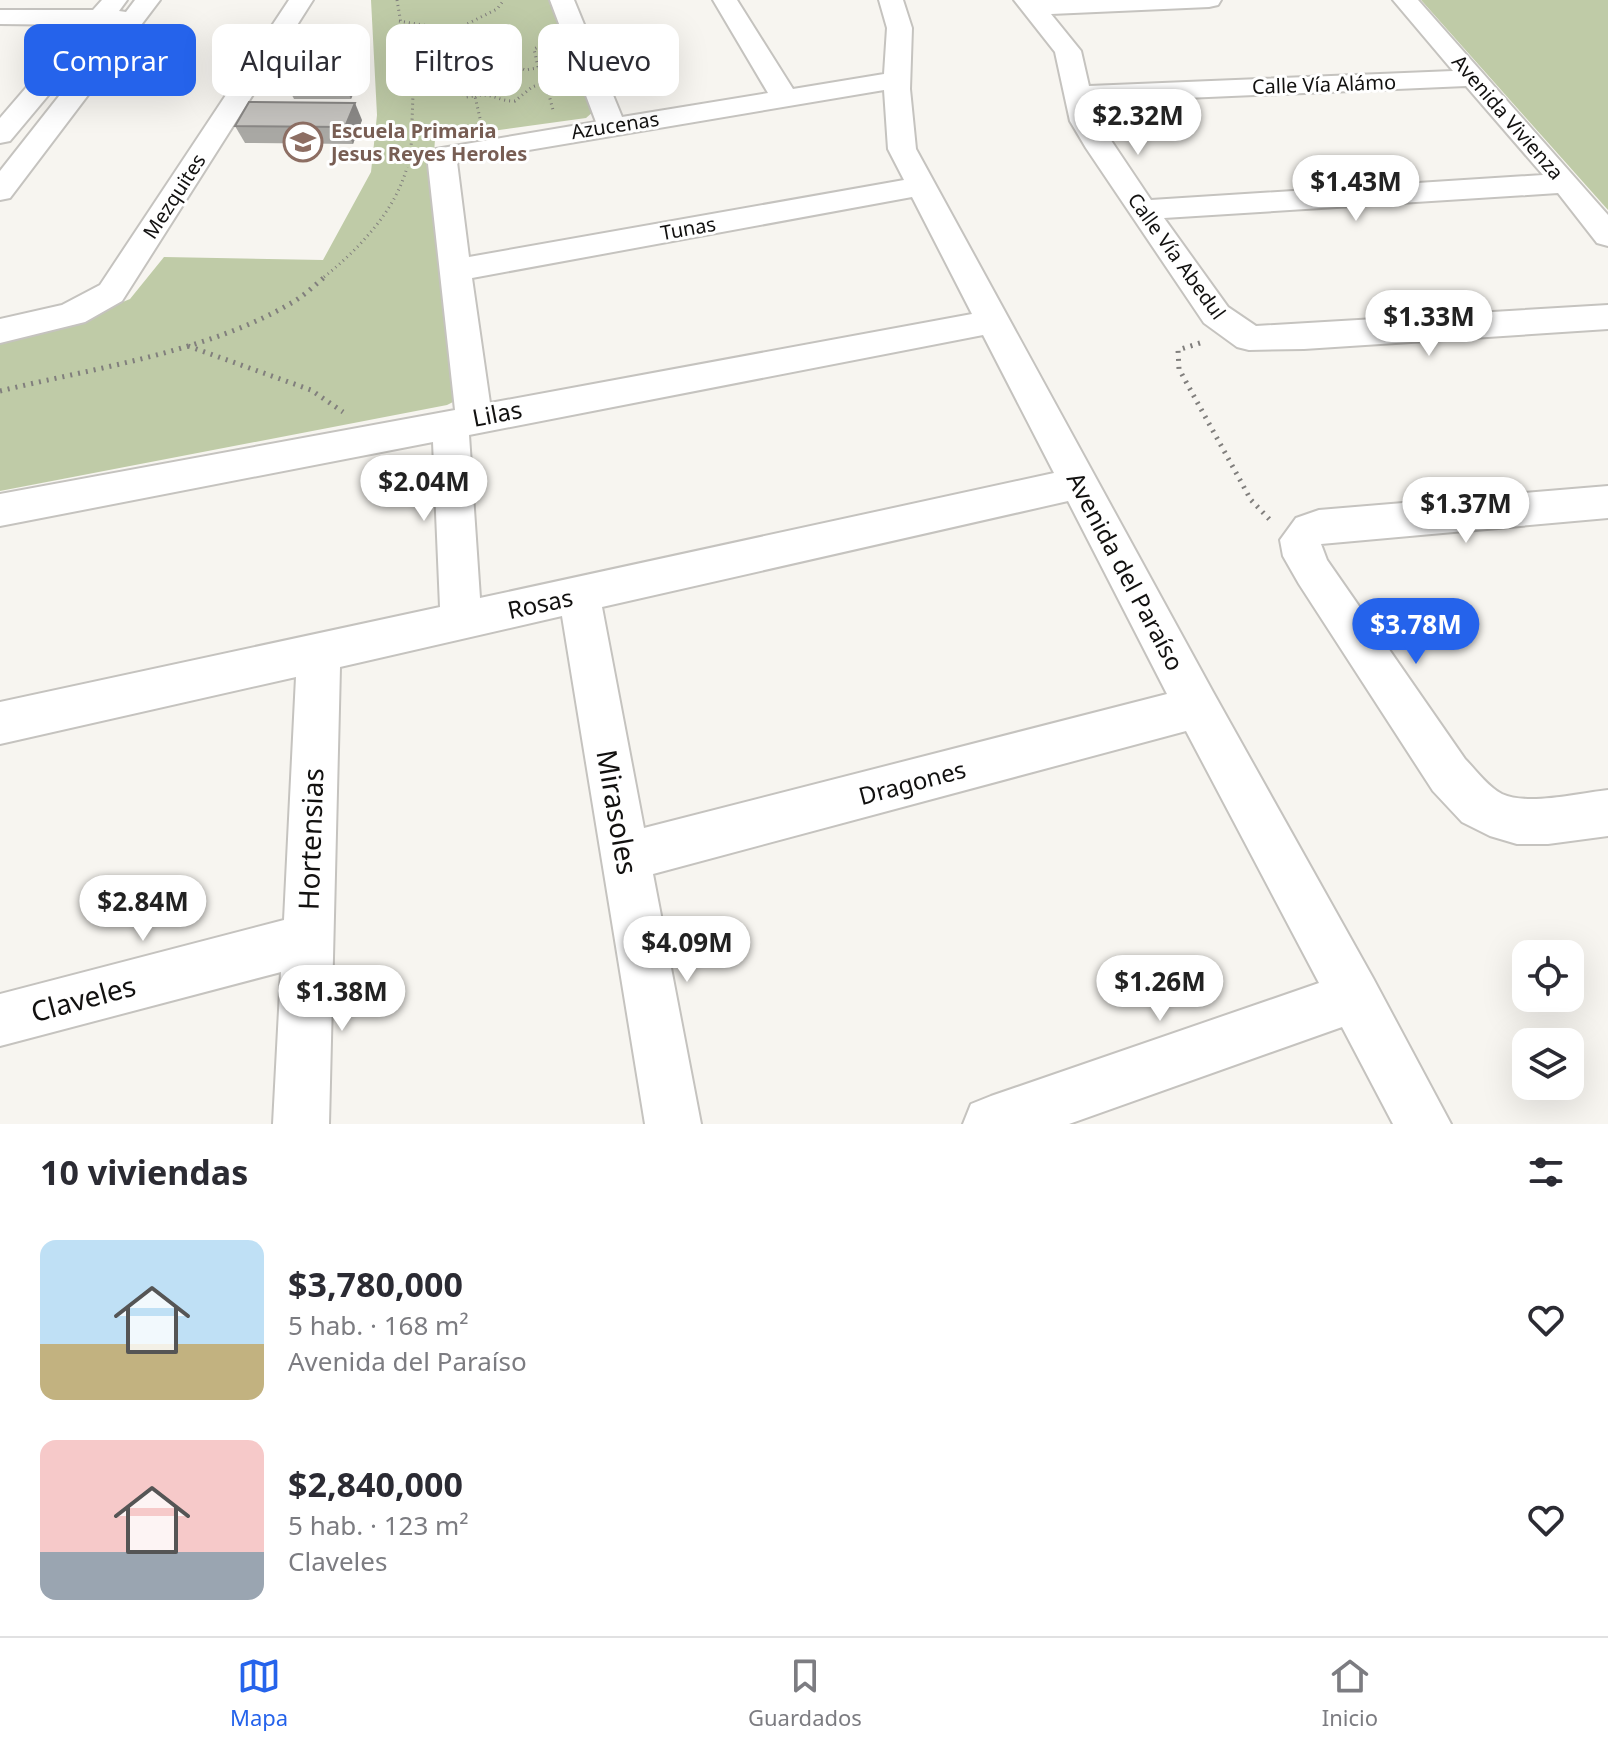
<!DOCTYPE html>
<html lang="es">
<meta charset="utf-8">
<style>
:root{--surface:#fff;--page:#f2f2f3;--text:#2b2b33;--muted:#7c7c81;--line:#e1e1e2;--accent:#2563eb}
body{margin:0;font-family:"Noto Sans",sans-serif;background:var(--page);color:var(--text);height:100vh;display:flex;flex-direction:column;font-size:30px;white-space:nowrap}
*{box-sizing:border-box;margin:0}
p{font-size:26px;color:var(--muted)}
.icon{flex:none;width:44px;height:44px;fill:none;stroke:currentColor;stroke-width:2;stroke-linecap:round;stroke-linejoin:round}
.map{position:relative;height:1124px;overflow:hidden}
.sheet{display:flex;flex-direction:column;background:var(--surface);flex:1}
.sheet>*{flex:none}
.banner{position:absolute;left:24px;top:24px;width:800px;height:72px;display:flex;gap:16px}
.tools{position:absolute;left:1512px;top:940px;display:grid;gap:16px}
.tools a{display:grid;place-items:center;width:72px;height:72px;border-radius:16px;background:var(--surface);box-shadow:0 8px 32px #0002;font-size:40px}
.price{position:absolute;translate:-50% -68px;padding:0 18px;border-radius:28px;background:#fff;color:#222;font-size:26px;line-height:52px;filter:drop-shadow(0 2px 4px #0008)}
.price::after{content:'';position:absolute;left:50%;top:48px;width:24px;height:18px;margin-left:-12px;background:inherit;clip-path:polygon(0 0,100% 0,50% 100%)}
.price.on{background:var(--accent);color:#fff}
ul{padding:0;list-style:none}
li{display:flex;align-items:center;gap:24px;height:200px;padding:0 40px}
li span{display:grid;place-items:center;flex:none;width:224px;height:160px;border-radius:16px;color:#555}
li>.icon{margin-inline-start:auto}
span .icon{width:96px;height:96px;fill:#fffc;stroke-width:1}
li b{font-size:34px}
h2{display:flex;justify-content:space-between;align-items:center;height:96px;padding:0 40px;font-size:34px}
.pill{padding:0 28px;border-radius:16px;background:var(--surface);box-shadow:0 8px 32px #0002;font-size:28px;line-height:72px}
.pill.on{background:var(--accent);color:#fff}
.dock{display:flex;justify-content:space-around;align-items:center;height:112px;border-top:2px solid var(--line);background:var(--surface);font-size:22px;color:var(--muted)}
.dock a{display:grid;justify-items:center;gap:4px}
.dock .on{color:var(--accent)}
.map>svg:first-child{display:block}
.green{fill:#bfcba7}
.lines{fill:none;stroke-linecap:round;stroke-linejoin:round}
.minor-casing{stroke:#c5c3bf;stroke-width:4}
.path-far1{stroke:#817f7d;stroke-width:3;stroke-dasharray:1 4;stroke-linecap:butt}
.path{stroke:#817f7d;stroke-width:5;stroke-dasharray:2 6;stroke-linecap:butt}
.minor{fill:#fff;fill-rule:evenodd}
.wall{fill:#a9a8a4}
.shaded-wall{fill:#8a8886}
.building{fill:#c5c3bf;stroke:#8a8886;stroke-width:2}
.labels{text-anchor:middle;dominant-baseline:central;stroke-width:6;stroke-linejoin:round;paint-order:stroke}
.far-street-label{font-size:20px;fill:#121110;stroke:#fff}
.far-education-label{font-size:20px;font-weight:bold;fill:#785e54;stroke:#fff;text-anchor:start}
.street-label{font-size:24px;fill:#121110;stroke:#fff}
.near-street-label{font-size:28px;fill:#121110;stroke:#fff}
</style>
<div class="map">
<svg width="1608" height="1124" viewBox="0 0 1608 1124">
<rect width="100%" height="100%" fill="#f7f5f0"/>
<g class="green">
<polygon points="371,0 551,0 594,111 586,118 435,139 432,185 461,398 447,405 0,491 0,334 103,310 130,299 164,257 323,260 371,172 377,115"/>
<polygon points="1421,0 1608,0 1608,210"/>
</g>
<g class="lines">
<g class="minor-casing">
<g id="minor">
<polygon points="102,0 127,0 119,11 126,12 135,0 160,0 10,198 0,200 0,171 115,25 107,25 10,141 0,143 0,118 80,25 0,24 0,10 93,10"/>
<polygon points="289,0 313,0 122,301 85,322 0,343 0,319 62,305 100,285"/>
<path d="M550,0h24l48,117 146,-24 -55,-93h24l56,89 91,-15 3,-46 -8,-28h24l9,28 -2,61 6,60 297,543 160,286 78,146h-58l-51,-97 -273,97h-106l8,-20 20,-8 328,-113 -133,-252 -533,143 48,250h-56l-83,-508 -222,51 -11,457h-56l8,-152 -281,74v-52l284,-74 12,-243 -296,67v-42l440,-95 -7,-165 -433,84v-32l455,-84 -27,-246 8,-15 160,-27zM884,90l4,59 16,31 -435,77 -12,-95zM912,197l60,117 -482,89 -18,-125zM983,335l71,138 -574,125 -11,-163zM1068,501l99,193 -523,134 -42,-221z"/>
<path d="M1014,0h207l-3,5 -9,2 -158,7 30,37 8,35 364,-15 -60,-71h25l190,215v31l-11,-3 -39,-50 -394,25 64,89 28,19 352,-21v24l-304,20 -55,1 -12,-3 -33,-24 -118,-175 -16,-27 -15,-69zM1466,86l77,89 -392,25 -53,-79 -5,-19z"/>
<path d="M1608,486v32l-287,26 6,16 138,199c11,11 23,28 37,35 26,12 78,-1 106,-4v46l-60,8h-31l-27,-8 -28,-14 -29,-31 -134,-207 -16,-28 -3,-16 16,-22 23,-8z"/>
</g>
</g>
<g class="path-far1">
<polyline points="397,0 413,94 411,150"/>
<polyline points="399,21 429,26 463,26"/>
<polyline points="538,67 534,49 548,42"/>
<path d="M472,77l36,-14 17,7 19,-3 14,5 -3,7 -23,8 -17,14c-15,1 -24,-9 -40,-5"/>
<polyline points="546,84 553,110"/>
<polyline points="481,123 475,96 466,97 457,90 463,80 471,77 463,26 497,9 504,0"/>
<path d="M324,277c34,-27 72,-67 83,-110"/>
</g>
<g class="path">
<polyline points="1200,343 1178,350 1179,369 1251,500 1272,522"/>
<polyline points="188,346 311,390 343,412"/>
<path d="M0,391c94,-23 209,-39 293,-89 12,-7 23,-18 34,-27"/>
</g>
<use href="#minor" class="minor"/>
</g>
<g class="wall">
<polygon points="360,78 351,99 294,99 285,82"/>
<polygon points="362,120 353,144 245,143 235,126"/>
</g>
<g class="shaded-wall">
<polygon points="353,61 360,78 351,99 343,82"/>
<polygon points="355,103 362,120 353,144 345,127"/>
</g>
<g class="building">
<polygon points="296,61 353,61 343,82 285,82"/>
<polygon points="249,102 355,103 345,127 235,126"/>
</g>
<defs>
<g id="school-ring" transform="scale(2)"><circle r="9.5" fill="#fff" stroke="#8d6e63" stroke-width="1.5"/><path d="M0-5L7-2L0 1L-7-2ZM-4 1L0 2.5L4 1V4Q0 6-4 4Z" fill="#8d6e63"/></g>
</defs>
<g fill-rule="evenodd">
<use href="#school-ring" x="303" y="142"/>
</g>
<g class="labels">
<g class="far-street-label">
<text transform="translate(1324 84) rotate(-2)">Calle Vía Alámo</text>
<text transform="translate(1508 117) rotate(49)">Avenida Vivienza</text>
<text transform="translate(615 125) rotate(-9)">Azucenas</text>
<text transform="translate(174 196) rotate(-57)">Mezquites</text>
<text transform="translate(688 228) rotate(-10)">Tunas</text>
<text transform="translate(1177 256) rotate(54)">Calle Vía Abedul</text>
</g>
<g class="far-education-label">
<text x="331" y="130">Escuela Primaria<tspan x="331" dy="23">Jesus Reyes Heroles</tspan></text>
</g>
<g class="street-label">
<text transform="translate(497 413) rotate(-11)">Lilas</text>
<text transform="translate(1126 571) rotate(62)">Avenida del Paraíso</text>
<text transform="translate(540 603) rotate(-12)">Rosas</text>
<text transform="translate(912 782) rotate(-15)">Dragones</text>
</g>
<g class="near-street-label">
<text transform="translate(618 812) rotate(80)">Mirasoles</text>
<text transform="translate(310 839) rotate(-88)">Hortensias</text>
<text transform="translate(83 998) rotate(-15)">Claveles</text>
</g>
</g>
</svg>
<div class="tools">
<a><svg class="icon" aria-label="locate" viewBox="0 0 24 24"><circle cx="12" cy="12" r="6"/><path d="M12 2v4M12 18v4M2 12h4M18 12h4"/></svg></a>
<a><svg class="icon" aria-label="layers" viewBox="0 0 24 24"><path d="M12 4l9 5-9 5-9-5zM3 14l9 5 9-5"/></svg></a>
</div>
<b class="price" style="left:1138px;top:157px">$2.32M</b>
<b class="price" style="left:1356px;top:223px">$1.43M</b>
<b class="price" style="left:1429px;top:358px">$1.33M</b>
<b class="price" style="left:424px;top:523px">$2.04M</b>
<b class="price" style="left:1466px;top:545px">$1.37M</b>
<b class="price on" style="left:1416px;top:666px">$3.78M</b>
<b class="price" style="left:143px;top:943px">$2.84M</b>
<b class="price" style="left:687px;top:984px">$4.09M</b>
<b class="price" style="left:1160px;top:1023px">$1.26M</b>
<b class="price" style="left:342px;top:1033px">$1.38M</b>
<div class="banner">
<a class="pill on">Comprar</a>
<a class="pill">Alquilar</a>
<a class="pill">Filtros</a>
<a class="pill">Nuevo</a>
</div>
</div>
<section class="sheet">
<h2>10 viviendas<svg class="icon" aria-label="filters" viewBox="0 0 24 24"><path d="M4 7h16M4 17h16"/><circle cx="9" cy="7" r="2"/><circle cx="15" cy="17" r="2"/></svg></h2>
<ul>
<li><span style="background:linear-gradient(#bfe0f5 65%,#c2b280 0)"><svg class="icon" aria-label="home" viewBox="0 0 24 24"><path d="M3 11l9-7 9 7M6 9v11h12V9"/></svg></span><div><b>$3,780,000</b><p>5 hab. · 168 m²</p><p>Avenida del Paraíso</p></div><svg class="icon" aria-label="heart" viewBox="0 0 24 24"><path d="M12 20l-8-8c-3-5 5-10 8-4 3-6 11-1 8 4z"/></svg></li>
<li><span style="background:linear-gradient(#f6c9c9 70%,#9aa5b1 0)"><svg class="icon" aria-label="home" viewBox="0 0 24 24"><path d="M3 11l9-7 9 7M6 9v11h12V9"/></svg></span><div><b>$2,840,000</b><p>5 hab. · 123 m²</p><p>Claveles</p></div><svg class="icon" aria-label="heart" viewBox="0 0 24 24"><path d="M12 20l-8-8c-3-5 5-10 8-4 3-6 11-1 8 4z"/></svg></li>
</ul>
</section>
<nav class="dock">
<a class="on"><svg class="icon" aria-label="map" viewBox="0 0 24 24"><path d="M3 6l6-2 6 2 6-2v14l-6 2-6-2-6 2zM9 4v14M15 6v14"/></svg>Mapa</a>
<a><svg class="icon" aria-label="saved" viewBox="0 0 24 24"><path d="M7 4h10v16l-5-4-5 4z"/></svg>Guardados</a>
<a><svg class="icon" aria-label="home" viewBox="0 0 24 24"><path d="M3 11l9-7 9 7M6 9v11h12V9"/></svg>Inicio</a>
</nav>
